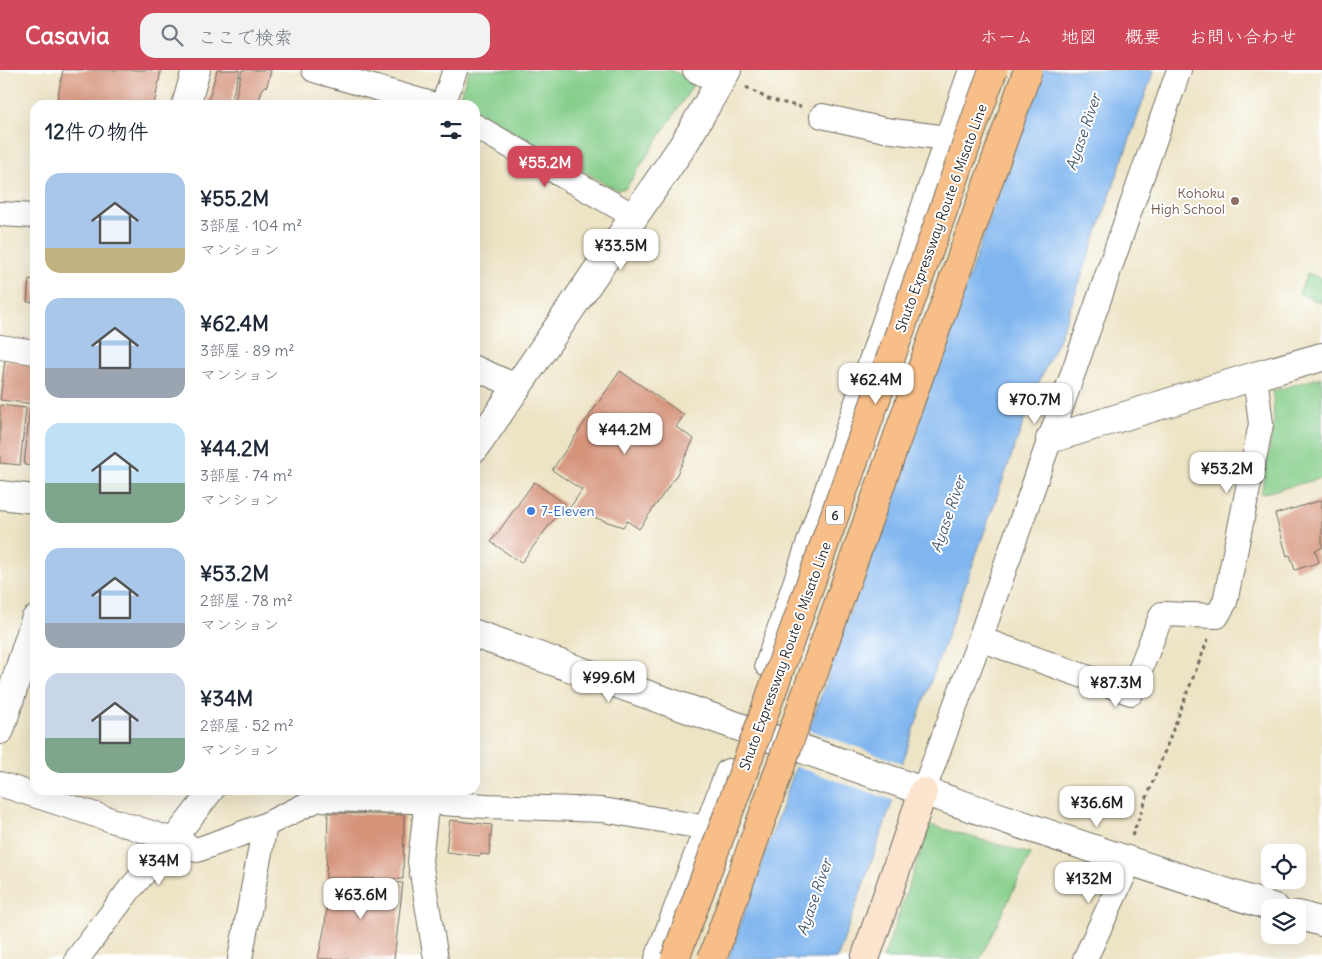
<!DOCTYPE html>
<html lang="ja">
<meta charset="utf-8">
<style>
:root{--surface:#fff;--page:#f2f2f3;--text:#1f2937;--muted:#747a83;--accent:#d1495b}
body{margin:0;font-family:Delius,"Klee One",sans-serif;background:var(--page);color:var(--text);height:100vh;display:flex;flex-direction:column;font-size:19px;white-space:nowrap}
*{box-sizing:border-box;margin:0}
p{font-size:16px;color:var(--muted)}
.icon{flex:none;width:28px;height:28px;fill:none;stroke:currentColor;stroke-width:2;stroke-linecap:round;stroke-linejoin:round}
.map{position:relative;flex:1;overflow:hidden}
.details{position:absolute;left:30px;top:30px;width:450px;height:695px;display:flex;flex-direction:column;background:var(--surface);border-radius:15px;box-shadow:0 5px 20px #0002}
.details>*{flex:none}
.buttons{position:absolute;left:1261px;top:774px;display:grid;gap:10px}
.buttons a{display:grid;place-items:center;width:45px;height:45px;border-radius:10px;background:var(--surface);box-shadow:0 5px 20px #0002;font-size:25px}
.price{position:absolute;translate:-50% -42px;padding:0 11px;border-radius:10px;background:#fff;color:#222;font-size:16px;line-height:32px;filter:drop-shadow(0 1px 2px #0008)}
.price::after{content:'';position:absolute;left:50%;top:30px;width:15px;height:11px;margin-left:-8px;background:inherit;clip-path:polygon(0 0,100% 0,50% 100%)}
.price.active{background:var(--accent);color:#fff}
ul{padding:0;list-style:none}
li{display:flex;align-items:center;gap:15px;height:125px;padding:0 15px}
li span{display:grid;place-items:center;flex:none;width:140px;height:100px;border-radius:15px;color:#555}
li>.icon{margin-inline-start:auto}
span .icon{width:60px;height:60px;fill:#fffc;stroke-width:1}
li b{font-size:21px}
h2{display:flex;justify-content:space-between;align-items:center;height:60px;padding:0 15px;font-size:21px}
header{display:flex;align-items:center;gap:30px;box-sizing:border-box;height:70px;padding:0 25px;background:var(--accent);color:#fff}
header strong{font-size:24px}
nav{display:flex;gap:28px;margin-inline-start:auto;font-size:18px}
.search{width:350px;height:45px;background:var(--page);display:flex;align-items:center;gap:12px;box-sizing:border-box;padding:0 18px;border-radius:15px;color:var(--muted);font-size:19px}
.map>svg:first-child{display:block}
.green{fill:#84cd89;stroke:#587c5a}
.water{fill:#80b6ef;stroke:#56708d}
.pier{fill:#ede4c5}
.building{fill:#d59379}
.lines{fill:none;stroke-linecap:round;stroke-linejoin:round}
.minor-casing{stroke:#6f6c61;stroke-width:26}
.tertiary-casing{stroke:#6f6c61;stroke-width:30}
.secondary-casing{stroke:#6f6c61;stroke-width:30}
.path{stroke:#6f6c61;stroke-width:3;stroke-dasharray:4 4;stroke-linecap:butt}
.minor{stroke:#fff;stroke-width:24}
.tertiary{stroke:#fff;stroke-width:28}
.secondary{stroke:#fce5cf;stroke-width:28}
.motorway-bridge-casing{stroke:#6f6c61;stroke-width:30;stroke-linecap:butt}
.motorway-bridge{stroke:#f7be88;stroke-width:28}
.education-dot{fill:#8d6e63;stroke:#fff;stroke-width:2}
.shop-dot{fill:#3f7fe0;stroke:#fff;stroke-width:2}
.labels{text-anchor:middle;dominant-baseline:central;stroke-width:4;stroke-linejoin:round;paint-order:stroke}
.shield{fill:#fff;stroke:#6b6b6b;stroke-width:1}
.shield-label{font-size:12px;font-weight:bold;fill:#2b2b2b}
.education-label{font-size:14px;fill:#785e54;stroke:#fff;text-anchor:end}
.street-label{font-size:14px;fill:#2b2b2b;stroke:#fff}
.shop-label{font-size:14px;fill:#366cbe;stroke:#fff;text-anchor:start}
.water-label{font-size:15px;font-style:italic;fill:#495c70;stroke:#fff}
</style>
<header>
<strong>Casavia</strong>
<div class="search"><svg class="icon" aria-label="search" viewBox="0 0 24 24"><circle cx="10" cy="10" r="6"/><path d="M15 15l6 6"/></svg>ここで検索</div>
<nav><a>ホーム</a><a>地図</a><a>概要</a><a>お問い合わせ</a></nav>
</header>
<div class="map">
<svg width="1322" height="889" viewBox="0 0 1322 889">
<rect width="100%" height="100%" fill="#fff"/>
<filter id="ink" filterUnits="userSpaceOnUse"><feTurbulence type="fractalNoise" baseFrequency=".02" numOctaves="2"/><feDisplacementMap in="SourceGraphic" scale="10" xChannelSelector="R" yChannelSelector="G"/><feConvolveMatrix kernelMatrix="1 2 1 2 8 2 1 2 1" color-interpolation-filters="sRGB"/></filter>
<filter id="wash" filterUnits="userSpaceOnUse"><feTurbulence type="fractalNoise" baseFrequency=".0096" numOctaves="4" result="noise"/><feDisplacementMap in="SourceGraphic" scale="20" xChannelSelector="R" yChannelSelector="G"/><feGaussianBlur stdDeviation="1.12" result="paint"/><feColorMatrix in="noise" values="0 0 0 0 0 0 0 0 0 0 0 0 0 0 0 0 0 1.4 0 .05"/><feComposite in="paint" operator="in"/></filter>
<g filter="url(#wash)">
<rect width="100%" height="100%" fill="#ede4c5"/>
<g class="green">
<polygon points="469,0 671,0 691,10 692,17 626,118 617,120 475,40 475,35 464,33 460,25"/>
<polygon points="1307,203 1322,208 1322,233 1299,224"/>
<polygon points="1322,307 1322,408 1261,424 1274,353 1273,321"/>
<polygon points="930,755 1031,784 980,889 883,889"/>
</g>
<polygon class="water" points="1042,0 1154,0 1068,245 1059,268 1034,323 911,667 902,694 893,730 837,889 728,889"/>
<polygon class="pier" points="807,659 904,694 895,731 794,696"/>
<g id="blocks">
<g class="building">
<polygon points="63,0 161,0 154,35 56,35"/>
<polygon points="217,0 240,0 230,35 207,35"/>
<polygon points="242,0 271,0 267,16 263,17 258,35 234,34"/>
<polygon points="29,209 35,210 35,232 27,232"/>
<polygon points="5,290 35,293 35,334 0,330"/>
<polygon points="620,301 684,345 676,357 694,369 676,406 639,459 627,451 623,457 569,439 582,420 552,400"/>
<polygon points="0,335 26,338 20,395 0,393"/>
<polygon points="30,338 35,339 35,396 24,395"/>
<polygon points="534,412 565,434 521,493 491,472"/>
<polygon points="1322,430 1322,478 1315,480 1319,492 1295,500 1290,485 1287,486 1275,444"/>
<polygon points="328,743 404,745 403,809 326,808"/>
<polygon points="450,750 492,755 489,785 481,784 480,786 446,782"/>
<polygon points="329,810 403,813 394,889 318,889 325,855"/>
</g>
</g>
</g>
<g filter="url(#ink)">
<use href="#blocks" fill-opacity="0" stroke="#6f6c61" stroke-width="1"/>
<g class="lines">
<g class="minor-casing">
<g id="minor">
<polyline points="314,0 435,35"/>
<polyline points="695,0 720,12"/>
<polyline points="443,35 455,0"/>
<polyline points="822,46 885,60 947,68"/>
<polyline points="475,56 634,146"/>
<polyline points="0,144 35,146"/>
<polyline points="0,277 35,282"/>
<polyline points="475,298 516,316"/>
<polyline points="980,569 1131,623 1162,544 1217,546 1225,532 1261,354 1255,306"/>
<polyline points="767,595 947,68 971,0"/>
<polyline points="0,714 173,770 197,780 265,755 318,729 410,731 487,736 603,740 708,758"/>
<polyline points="428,720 420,791 436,889"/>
<polyline points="923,722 980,569 1179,0"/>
<polyline points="77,889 130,819 173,770 212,720"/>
<polyline points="240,889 265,755"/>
<polyline points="1085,889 1123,807 1127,791"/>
</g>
</g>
<g class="tertiary-casing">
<g id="tertiary">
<polyline points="186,35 196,0"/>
<polyline points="1050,369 1255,306 1322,287"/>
<polyline points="475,378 684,74 727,0"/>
<polyline points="0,425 35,429"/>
<path d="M475,564c266,93 531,189 800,274"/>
<polyline points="0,660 35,550"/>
<polyline points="1298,845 1322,852"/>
<polyline points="659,889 729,703"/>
</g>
</g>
<g class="secondary-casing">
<polyline id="secondary" points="865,889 923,722"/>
</g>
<g class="path">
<polyline points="746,17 768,29 801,37"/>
<polyline points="1132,766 1208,569"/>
</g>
<use href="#minor" class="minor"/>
<use href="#tertiary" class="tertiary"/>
<use href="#secondary" class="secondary"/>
<g class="motorway-bridge-casing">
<g id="motorway-bridge">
<polyline points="675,889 738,717 993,0"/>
<polyline points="712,889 1028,0"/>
</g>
</g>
<use href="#motorway-bridge" class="motorway-bridge"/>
</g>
</g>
<circle class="education-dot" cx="1235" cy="131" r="5"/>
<circle class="shop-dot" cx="531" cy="441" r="5"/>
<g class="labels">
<rect class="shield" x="826" y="435.5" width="18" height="19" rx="4"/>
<g class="shield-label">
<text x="835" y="445">6</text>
</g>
<g class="education-label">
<text x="1225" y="123">Kohoku<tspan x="1225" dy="16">High School</tspan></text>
</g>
<g class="street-label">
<text transform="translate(941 148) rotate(-70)">Shuto Expressway Route 6 Misato Line</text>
<text transform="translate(785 586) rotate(-70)">Shuto Expressway Route 6 Misato Line</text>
</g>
<g class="shop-label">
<text x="541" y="441">7-Eleven</text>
</g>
<g class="water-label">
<text transform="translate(1083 62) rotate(-71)">Ayase River</text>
<text transform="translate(948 444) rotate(-71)">Ayase River</text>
<text transform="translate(814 827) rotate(-71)">Ayase River</text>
</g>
</g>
</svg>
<div class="buttons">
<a><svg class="icon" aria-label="locate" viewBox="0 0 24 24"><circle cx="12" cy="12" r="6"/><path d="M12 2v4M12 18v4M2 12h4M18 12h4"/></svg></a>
<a><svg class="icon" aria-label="layers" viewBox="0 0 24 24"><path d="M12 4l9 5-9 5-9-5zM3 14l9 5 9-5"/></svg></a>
</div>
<b class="price active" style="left:545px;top:118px">¥55.2M</b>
<b class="price" style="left:621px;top:201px">¥33.5M</b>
<b class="price" style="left:876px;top:335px">¥62.4M</b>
<b class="price" style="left:1035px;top:355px">¥70.7M</b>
<b class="price" style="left:625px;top:385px">¥44.2M</b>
<b class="price" style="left:1227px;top:424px">¥53.2M</b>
<b class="price" style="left:609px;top:633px">¥99.6M</b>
<b class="price" style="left:1116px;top:638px">¥87.3M</b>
<b class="price" style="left:1097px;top:758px">¥36.6M</b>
<b class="price" style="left:159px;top:816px">¥34M</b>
<b class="price" style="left:1089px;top:834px">¥132M</b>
<b class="price" style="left:361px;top:850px">¥63.6M</b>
<section class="details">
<h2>12件の物件<svg class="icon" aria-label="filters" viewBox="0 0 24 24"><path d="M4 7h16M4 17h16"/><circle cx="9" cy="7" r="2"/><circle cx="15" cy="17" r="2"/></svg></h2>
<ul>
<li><span style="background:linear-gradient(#a9c7e8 75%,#c2b280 0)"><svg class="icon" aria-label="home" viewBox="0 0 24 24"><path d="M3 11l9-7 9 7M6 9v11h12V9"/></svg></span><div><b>¥55.2M</b><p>3部屋 · 104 m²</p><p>マンション</p></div></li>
<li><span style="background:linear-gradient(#a9c7e8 70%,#9aa5b1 0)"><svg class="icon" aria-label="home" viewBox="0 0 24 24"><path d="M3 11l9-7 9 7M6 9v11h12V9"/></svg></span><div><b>¥62.4M</b><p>3部屋 · 89 m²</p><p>マンション</p></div></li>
<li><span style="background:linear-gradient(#bfe0f5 60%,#7fa58c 0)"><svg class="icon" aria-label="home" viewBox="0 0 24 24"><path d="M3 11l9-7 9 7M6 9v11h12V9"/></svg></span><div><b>¥44.2M</b><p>3部屋 · 74 m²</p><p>マンション</p></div></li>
<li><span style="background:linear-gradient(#a9c7e8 75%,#9aa5b1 0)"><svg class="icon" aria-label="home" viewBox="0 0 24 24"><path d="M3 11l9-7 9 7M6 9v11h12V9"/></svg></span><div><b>¥53.2M</b><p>2部屋 · 78 m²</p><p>マンション</p></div></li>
<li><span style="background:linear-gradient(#c9d6e8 65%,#7fa58c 0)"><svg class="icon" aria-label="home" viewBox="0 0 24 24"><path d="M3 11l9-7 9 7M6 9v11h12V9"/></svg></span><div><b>¥34M</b><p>2部屋 · 52 m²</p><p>マンション</p></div></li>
</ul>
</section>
</div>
